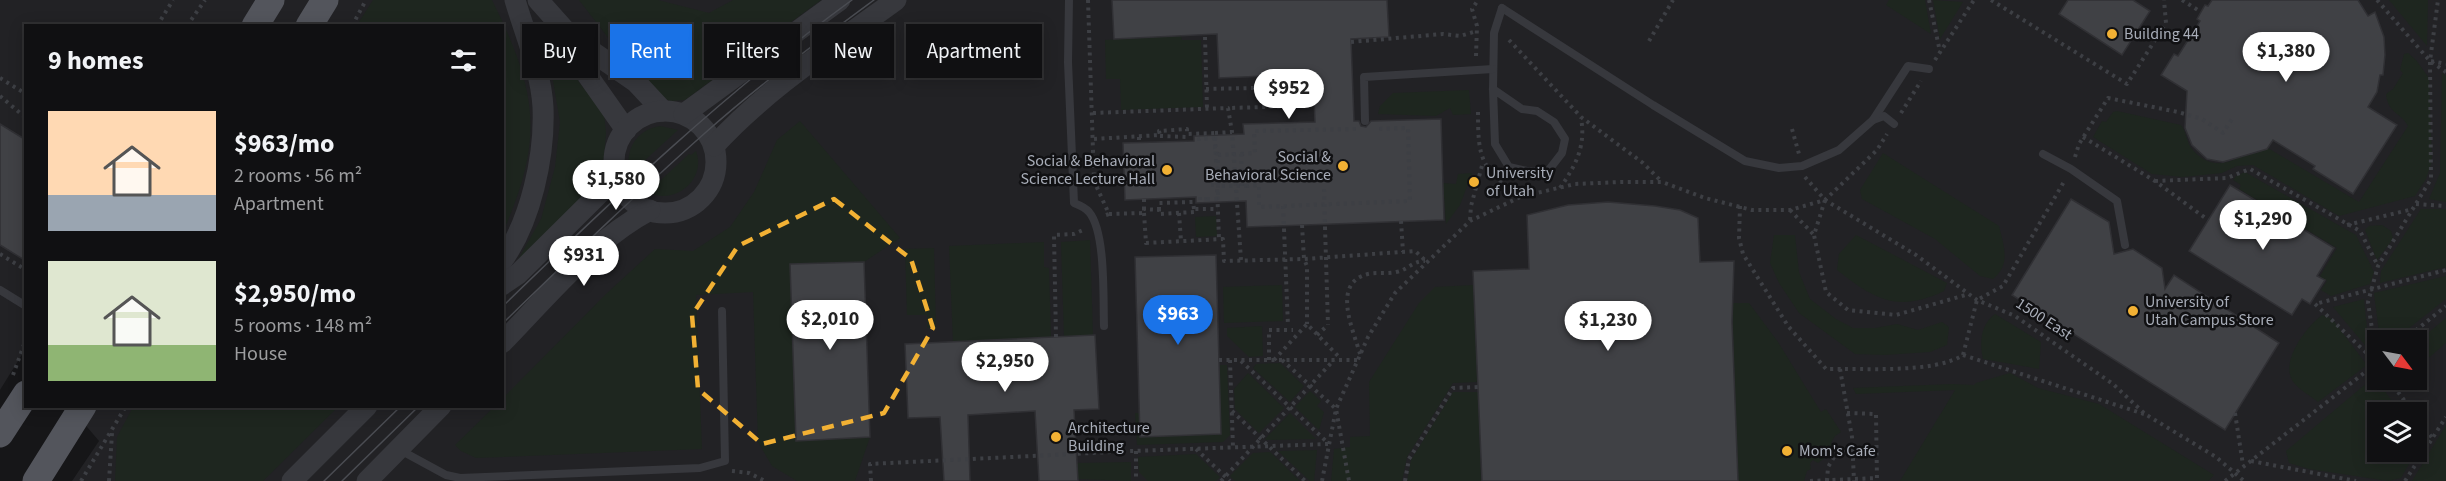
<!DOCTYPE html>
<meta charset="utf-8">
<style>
:root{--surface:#101012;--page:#19191b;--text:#f1f3f6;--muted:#9c9d9f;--line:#303032;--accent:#1a73e8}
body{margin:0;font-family:"Source Sans 3",sans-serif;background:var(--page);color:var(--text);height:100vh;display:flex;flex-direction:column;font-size:22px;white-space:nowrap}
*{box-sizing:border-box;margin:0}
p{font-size:20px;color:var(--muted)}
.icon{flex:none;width:33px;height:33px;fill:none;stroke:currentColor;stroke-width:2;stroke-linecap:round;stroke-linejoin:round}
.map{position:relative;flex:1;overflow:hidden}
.details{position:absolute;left:24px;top:24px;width:480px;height:384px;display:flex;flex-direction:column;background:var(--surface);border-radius:0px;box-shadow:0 3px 15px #0003,0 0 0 2px var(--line)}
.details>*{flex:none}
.guide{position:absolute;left:522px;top:24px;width:570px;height:54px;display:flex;gap:12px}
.needle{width:39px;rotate:122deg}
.controls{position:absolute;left:2367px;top:330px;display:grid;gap:12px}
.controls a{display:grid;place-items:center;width:60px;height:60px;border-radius:0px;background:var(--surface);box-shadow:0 3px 15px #0003,0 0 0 2px var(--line);font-size:30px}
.price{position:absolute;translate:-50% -51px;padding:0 14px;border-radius:21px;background:#fff;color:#222;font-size:20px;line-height:39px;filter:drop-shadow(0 2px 3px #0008)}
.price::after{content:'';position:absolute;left:50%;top:36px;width:18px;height:14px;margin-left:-9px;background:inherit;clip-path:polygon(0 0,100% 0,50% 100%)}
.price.on{background:var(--accent);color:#fff}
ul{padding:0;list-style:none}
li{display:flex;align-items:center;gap:18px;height:150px;padding:0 24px}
li span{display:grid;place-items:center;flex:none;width:168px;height:120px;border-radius:0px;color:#555}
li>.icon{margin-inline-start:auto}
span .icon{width:72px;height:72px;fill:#fffc;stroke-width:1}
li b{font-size:26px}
h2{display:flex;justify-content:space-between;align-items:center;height:72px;padding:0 24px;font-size:26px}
.pill{padding:0 21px;border-radius:0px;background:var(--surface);box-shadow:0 3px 15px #0003,0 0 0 2px var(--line);font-size:21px;line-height:54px}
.pill.on{background:var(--accent);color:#fff}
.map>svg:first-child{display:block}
.built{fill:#222225;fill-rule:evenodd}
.green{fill:#1e261f}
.building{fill:#404145;stroke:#303034;stroke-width:1.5}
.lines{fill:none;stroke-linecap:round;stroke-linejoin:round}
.path{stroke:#3d3f44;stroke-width:4;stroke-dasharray:3 4.5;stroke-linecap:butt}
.service{stroke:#37383d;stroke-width:8}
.tertiary{stroke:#37383d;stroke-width:21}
.primary{stroke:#53555c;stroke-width:27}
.tram{stroke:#4a4c52;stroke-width:1.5}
.path-bridge{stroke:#3d3f44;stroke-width:4;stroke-dasharray:3 4.5;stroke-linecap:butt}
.marked{fill:none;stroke:#f2b134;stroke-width:4.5;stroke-dasharray:12 8;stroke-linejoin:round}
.poi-dot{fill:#f2b134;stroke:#111113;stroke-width:2}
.labels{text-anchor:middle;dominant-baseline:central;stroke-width:5;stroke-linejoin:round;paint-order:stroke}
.poi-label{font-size:16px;fill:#a8adb8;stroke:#111113;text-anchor:start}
.street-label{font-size:16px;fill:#a8adb8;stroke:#111113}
</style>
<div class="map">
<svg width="2446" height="481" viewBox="0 0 2446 481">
<rect width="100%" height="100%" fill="#161618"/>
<path class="built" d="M0,0h2446v481h-2374l27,-40 -29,-34 432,-1v-380h-476l-1,329 -2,-2 -23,37zM2378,340h38v40h-38zM2378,412h38v40h-38z"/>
<g class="green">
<path d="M373,0h119c45,91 53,137 11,232l-1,-206 -145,-1z"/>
<polygon points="579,0 658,0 709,13 733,0 821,0 685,100 671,101 653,96"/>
<polygon points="1889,0 1925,0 1931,34 1886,5"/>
<polygon points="1933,0 1963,2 1940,39"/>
<polygon points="2389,0 2428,0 2427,46"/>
<polygon points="1181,36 1182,40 1201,40 1203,107 1121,110 1120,79 1106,79 1105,40"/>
<polygon points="546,40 604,114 606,133 604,157 599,180 515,265 541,219 555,167 560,122"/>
<path d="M2408,53l8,7 13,18 3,83 -6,18 -11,17 -76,20 -86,-51 -16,1 -15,7 -39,4 -31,-3 -59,-37 9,-16 4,1 7,-10 4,-1 64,14c6,7 5,18 12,25 20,24 48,12 63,-9l103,61 49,-76c-7,-14 -20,-12 -22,-32l7,-5 10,-16 -3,-3 4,-16z"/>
<polygon points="2442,73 2446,76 2446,202 2429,199 2440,173"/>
<polygon points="1469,90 1471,114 1453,115 1450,108 1436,116 1378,114 1380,106 1393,93"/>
<polygon points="800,121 900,238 864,262 791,264 797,441 870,437 855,481 797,481 772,466 758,442 753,292 696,295 702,449 476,458 461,451 455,445 494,407 502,406 503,398 606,294 655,249 693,251 730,227 754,192 777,140"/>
<path d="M660,126l18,4 -48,44c-6,-24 6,-44 30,-48z"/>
<path d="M696,151c11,29 -22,55 -48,41l41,-38 2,1z"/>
<path d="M1883,153l116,73c5,20 12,39 -6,53l-13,-3 -45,-37 -73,-40 -2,-9z"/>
<polygon points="2245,172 2356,235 2374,272 2370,284 2331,296 2321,290 2327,281 2320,276 2337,248 2239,189 2241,185 2233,180 2236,176"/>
<polygon points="1472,173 1460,205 1446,224 1443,183 1456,184 1458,174"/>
<polygon points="2421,209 2446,209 2446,267 2380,283 2381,271"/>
<polygon points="1216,216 1217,236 1196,237 1195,217"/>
<polygon points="2382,225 2391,231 2393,239 2377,260 2365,230 2369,226"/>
<polygon points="1774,235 1795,235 1799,272 1810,299 1836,319 1853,328 1875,328 1897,324 1918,330 1942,322 1949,327 1947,345 1930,352 1884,355 1855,354 1799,313 1779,283 1770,263"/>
<path d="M1856,235l91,48 -3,8c-46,22 -69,9 -107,-21l2,-16z"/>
<polygon points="1090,240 1093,335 1064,337 1061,242"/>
<polygon points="1044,242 1044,267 1049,268 1051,337 953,342 949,246"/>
<polygon points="934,248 936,328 927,328 927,315 907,315 905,249"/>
<polygon points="2446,276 2446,299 2394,340 2380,340 2374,293"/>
<polygon points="1282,285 1283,321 1224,323 1223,287"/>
<polygon points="1474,285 1477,382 1453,383 1407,457 1402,481 1331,481 1334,449 1350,447 1350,437 1370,436 1369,382 1419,303 1435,287"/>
<polygon points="2364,299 2369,350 2333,307"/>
<polygon points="1732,303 1749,303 1778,342 1821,412 1826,409 1841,432 1835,436 1831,443 1833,445 1826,457 1818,463 1813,460 1810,463 1811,469 1807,471 1804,481 1738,481"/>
<path d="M1995,314l46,28 -2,27 -56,-10c-4,-17 -2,-35 12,-45z"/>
<path d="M2322,315l10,4 35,46 -49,37c-7,-6 -17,-11 -23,-18 -18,-19 11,-57 27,-69z"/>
<polygon points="2446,318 2446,343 2417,368 2417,342"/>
<polygon points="1262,326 1263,356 1249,357 1227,336 1227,328"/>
<polygon points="1280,363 1304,386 1290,402 1253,368 1256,364"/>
<polygon points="1219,365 1227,365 1230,435 1223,442 1137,445 1135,413 1139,413 1140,437 1221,434"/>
<polygon points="1248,373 1284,408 1259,433 1235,409 1234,389"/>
<polygon points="2010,373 2038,388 2099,404 2214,475 2208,481 1900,481 1955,390 1856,394 1853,388 1952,384 1974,385 1976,383"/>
<polygon points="2368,382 2379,383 2400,412 2378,412 2378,452 2416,452 2401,478 2388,481 2309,469 2289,463 2286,451"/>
<polygon points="1310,391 1321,401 1317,406 1324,412 1319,430 1295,407"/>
<polygon points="1453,392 1478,392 1481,481 1407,481 1411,460"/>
<polygon points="133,407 133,406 338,407 263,481 115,481 117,437"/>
<polygon points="1290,413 1316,439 1267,440 1265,439"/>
<polygon points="2446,425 2446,481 2412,481"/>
<polygon points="1317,450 1314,481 1310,481 1278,451"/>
<polygon points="1270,452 1300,481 1235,481 1230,476 1253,453"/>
<polygon points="1196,454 1220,477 1216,481 1148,481 1139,472 1138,457"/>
<polygon points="1131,462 1131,481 1078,479 1077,463"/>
</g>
<g class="building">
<polygon points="1112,0 1387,0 1389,37 1351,39 1354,121 1359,121 1361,126 1366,127 1371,121 1441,119 1444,220 1247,227 1246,201 1196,203 1196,197 1125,200 1123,143 1194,141 1194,136 1244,134 1243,124 1315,122 1313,74 1219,78 1217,34 1114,39"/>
<polygon points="2068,0 2133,0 2150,11 2122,55 2059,14"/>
<polygon points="2212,0 2358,0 2368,16 2375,12 2384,37 2385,55 2383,75 2380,75 2377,92 2368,107 2397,125 2353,194 2313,169 2315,166 2273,140 2267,149 2223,162 2207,159 2192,145 2185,128 2187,91 2161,75 2174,54 2178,56 2200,21 2197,19 2205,5 2208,6"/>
<polygon points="0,124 26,140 26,261 0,245"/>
<polygon points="2230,185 2334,248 2317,276 2325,280 2310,304 2302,299 2292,315 2189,251"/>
<polygon points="2071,199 2109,222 2114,254 2133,249 2162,268 2165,289 2174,275 2279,343 2225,430 2012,295"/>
<polygon points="1608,202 1655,206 1680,210 1698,218 1700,262 1734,261 1732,322 1738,481 1482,481 1473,271 1529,269 1527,215 1568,205"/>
<polygon points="1216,255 1221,434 1140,437 1135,257"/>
<polygon points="864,262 870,437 796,441 790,264"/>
<polygon points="1095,335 1099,409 1074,410 1078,481 1039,481 1035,411 968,415 970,481 944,481 940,417 908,418 905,344"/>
</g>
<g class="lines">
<g class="path">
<polyline points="1088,0 1094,181 1109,214 1106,215"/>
<polyline points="1929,0 1940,52"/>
<polyline points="1991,0 2127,84 2166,23 2164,0"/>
<polyline points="2182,0 2201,12"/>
<polyline points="2377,0 2430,61 2446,72"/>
<polyline points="157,26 173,0"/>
<polyline points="187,26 205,0"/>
<polyline points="352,26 366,0"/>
<polyline points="1205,37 1207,109"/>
<polyline points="1509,40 1581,117 1643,163 1662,182"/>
<polyline points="1649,41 1673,0"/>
<polyline points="1351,42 1443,34 1460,36 1477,31"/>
<polyline points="1476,56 1477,26 1472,9 1478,0"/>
<polyline points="1935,60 1974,0"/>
<polyline points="2431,61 2446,64"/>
<polyline points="0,78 26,94"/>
<polyline points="1206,89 1300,87 1302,106 1228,108"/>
<polyline points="0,96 26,118"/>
<path d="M1478,112c0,48 3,56 42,85"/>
<polyline points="1093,113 1228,108 1232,132"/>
<polyline points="1901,113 1921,81"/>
<polyline points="1792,129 1799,154"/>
<polyline points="1215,133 1232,132 1241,260"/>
<polyline points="1160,136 1188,137 1188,135"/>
<polyline points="1139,137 1139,143"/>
<polyline points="2083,137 2155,181 2208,220"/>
<polyline points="1094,139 1160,135 1159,131 1187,129 1187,134 1215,133 1219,239"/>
<polyline points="1199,141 1199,139 1215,138"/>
<polyline points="1241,154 1255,153 1254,131 1356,129"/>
<polyline points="2075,157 2079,144 2108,98 2178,112 2202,119 2223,133 2232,119"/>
<polyline points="1805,177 1825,200 1916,255 1977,300 2015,316 2113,384 2145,414 2216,457 2244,481"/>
<polyline points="2155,181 2227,178 2250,169 2360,231 2378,266"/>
<polyline points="1211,185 1217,185"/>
<polyline points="1246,186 1259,185 1259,207 1410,201 1408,128 1376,129"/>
<path d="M1560,188c16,-23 26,-42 21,-70"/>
<polyline points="1324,189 1325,227"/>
<polyline points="1200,197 1200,200 1207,199"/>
<polyline points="1144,199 1144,209"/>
<polyline points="1825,200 1814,235 1826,292 1848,310 1896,315 1969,294"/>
<polyline points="2416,204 2446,206"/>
<polyline points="1283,206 1284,229"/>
<path d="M1740,206l-1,32 4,16 45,72 38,43c36,-1 108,5 137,-14l14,-55 26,-14 62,-106"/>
<polyline points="1159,210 1159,203 1193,202 1194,209"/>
<polyline points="1790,210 1814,235"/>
<polyline points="1144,213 1146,243 1223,239 1224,261 1304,259 1415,251 1426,261"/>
<polyline points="1179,213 1181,241"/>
<polyline points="1109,214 1144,213 1144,209 1159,210 1159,214 1194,212 1194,209 1218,209"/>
<polyline points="1470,220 1471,206 1483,162"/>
<polyline points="1401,221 1403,252"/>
<polyline points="1302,225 1304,259 1307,266 1307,324"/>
<polyline points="2347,225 2413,209"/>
<polyline points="0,254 26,270"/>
<polyline points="1317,335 1328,325"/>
<polyline points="1056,337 1054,235 1074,234 1083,230"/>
<polyline points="2404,340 2446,306"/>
<path d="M1360,354c-7,-25 -29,-71 8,-80 9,-2 19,0 28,-2 12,-2 16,-11 29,-11"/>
<polyline points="1963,355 2144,414"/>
<polyline points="1219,360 1358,360"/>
<polyline points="1230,360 1233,447"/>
<polyline points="1269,360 1269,330 1293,330"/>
<polyline points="1274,360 1307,324 1341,359"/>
<polyline points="1282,360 1336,409 1349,481"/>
<polyline points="1241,361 1328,443"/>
<polyline points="2377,363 2368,302 2378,266 2431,179 2430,61 2438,0"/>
<polyline points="2377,363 2315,304 2446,270"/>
<polyline points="1840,369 1852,437 1854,481"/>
<polyline points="13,375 26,339"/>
<polyline points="2389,380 2413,412"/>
<polyline points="1232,411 1305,481"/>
<polyline points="1847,413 1876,414 1877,481"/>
<polyline points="2235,413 2243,465"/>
<polyline points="2416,417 2433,439"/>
<polyline points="1196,449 1230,481"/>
<polyline points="1136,451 1136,481"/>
<polyline points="2251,461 2356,481"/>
<polyline points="732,471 749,473 765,481"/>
<polyline points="81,481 126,406"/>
<polyline points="109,481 112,433"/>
<polyline points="871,481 870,464 1132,451 1328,444"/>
<polyline points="1221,481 1334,360"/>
<polyline points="1322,481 1336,409 1368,337 1395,293 1470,221 1520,197 1575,184 1621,182 1662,182 1705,198 1752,210 1790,210 1825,200 1877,150 1887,134"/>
<polyline points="1405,481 1409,459 1453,388 1478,387"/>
<polyline points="1810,481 1877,478"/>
<polyline points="1827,481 1828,467 1836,454 1852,450 1877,452"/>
<polyline points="2225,481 2377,363"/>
<polyline points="2405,481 2446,417"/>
</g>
<g class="service">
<path d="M1069,0l-1,62 6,141c5,2 12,5 15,9 17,20 14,87 15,114"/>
<polyline points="1502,8 1653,105 1745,161 1779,168 1802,166 1839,150 1873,120 1884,116 1894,124"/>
<polyline points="1493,89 1522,109 1537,111 1554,122 1565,139 1562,153 1548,171 1527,171 1509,167 1495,144 1493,89 1494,33 1502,8"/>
<polyline points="1873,120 1908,66 1929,69"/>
<polyline points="1365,121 1364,77 1493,69"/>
<polyline points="2043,154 2071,169 2117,201 2125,245"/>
<polyline points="0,290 26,306"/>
<polyline points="400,450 446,475 460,478 700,468 725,461 722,311"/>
</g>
<g class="tertiary">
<polyline points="538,0 571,37 636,82 663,111"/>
<polyline points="571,38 588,76 626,130"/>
<circle cx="665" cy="162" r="51"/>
<polyline points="684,114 840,0"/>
<path d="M714,146c52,-57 119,-100 182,-146"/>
<path d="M502,261c29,-40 43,-105 41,-154 -2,-36 -18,-73 -28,-107"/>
<polyline points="502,285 518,274 617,176"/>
<path d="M502,343c46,-47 90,-102 148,-133"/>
<polyline points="292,481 367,406"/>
<polyline points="367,481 441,406"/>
</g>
<g class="primary">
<polyline points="255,26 271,0"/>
<polyline points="309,26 325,0"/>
<polyline points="0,434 26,394"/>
<polyline points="36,481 83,406"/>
</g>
<g class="tram">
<path d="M502,307c112,-109 224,-215 350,-307"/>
<path d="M502,324c67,-65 133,-129 203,-191 54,-48 111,-90 169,-133"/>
<polyline points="324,481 401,406"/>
<polyline points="342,481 419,406"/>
</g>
<g class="path-bridge">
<polyline points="1215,138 1215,148 1218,155 1218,186 1246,186"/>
<polyline points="1218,155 1241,154 1242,186"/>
<polyline points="1207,199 1218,199 1218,186"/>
<polyline points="1325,227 1328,325"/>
<polyline points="1284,229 1288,326"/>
</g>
</g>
<path class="marked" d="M834,199l77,60 22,69 -49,85 -122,31 -64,-55 -6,-74 46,-69z"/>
<g class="poi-dot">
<circle cx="2112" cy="34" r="6"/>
<circle cx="1343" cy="166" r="6"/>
<circle cx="1167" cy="170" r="6"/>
<circle cx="1474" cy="182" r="6"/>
<circle cx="2133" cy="311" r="6"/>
<circle cx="1056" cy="437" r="6"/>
<circle cx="1787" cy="451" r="6"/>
</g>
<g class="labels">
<g class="poi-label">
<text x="2124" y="34">Building 44</text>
<text x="1331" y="157" text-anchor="end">Social &amp;<tspan x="1331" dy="18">Behavioral Science</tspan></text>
<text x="1155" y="161" text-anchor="end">Social &amp; Behavioral<tspan x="1155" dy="18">Science Lecture Hall</tspan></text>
<text x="1486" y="173">University<tspan x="1486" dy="18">of Utah</tspan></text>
<text x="2145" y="302">University of<tspan x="2145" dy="18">Utah Campus Store</tspan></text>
<text x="1068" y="428">Architecture<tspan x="1068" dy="18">Building</tspan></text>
<text x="1799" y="451">Mom's Cafe</text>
</g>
<g class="street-label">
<text transform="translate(2044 319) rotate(33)">1500 East</text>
</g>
</g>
</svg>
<div class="controls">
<a><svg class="needle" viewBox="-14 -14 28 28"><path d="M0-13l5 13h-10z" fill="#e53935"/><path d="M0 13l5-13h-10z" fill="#9c9d9f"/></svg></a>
<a><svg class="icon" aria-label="layers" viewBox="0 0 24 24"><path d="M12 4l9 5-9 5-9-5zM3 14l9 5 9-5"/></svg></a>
</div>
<b class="price" style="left:2286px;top:83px">$1,380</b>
<b class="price" style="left:1289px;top:120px">$952</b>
<b class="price" style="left:616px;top:211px">$1,580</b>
<b class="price" style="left:2263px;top:251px">$1,290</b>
<b class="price" style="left:584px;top:287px">$931</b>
<b class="price on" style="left:1178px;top:346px">$963</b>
<b class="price" style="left:830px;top:351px">$2,010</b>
<b class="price" style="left:1608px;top:352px">$1,230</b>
<b class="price" style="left:1005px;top:393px">$2,950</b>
<div class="guide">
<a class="pill">Buy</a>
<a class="pill on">Rent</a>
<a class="pill">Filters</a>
<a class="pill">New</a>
<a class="pill">Apartment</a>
</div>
<section class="details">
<h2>9 homes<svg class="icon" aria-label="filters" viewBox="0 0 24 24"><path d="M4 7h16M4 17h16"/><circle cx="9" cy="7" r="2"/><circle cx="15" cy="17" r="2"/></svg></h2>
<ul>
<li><span style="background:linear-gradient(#ffd9b3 70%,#9aa5b1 0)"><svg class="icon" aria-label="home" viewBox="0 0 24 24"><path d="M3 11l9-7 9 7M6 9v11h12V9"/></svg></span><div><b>$963/mo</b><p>2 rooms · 56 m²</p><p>Apartment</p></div></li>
<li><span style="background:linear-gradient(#dfe7d0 70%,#8fb573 0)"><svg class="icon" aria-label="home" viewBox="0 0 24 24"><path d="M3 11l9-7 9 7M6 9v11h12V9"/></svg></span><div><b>$2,950/mo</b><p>5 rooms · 148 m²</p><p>House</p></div></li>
</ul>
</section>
</div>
